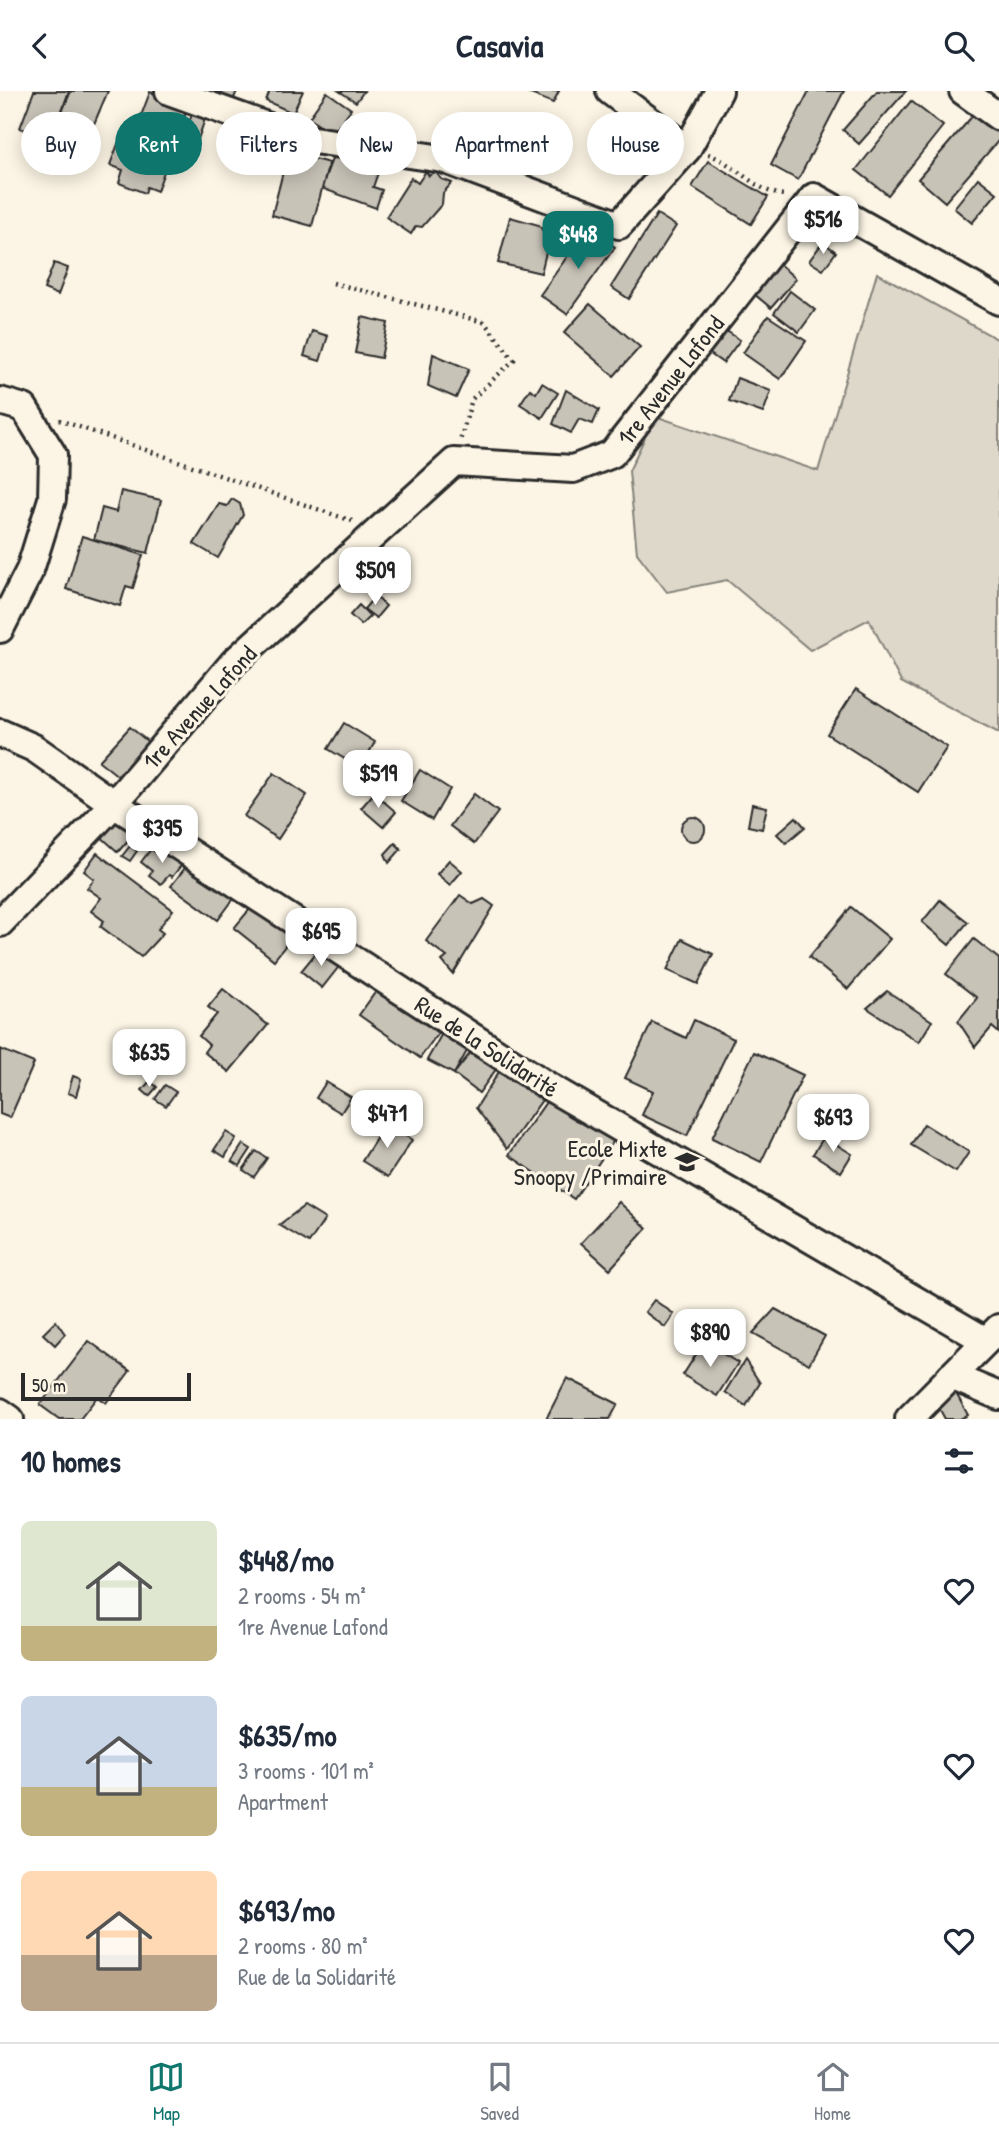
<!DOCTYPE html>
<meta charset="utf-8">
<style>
:root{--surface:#fff;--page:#f2f2f3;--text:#1f2937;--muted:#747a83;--line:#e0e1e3;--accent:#0f766e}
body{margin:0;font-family:"Patrick Hand",sans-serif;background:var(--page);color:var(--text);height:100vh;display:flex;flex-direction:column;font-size:26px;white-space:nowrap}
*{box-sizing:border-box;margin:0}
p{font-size:23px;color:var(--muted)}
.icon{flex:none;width:38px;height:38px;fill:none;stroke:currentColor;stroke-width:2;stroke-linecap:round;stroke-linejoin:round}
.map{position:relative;height:1328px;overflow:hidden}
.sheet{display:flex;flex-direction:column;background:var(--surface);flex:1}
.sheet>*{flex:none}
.banner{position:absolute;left:21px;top:21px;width:957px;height:63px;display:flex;gap:14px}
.scale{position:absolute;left:21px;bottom:18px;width:170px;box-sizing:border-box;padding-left:7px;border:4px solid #2b2b2b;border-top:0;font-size:19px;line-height:24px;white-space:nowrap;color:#2b2b2b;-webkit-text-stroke:5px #fcf5e5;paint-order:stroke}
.price{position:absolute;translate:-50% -60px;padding:0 16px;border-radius:14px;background:#fff;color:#222;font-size:23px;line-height:46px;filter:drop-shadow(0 2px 4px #0008)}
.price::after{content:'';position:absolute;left:50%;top:42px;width:21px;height:16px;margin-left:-10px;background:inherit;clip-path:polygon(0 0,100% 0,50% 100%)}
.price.on{background:var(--accent);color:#fff}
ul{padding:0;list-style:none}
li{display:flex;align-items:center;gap:21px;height:175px;padding:0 21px}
li span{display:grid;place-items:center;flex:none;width:196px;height:140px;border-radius:10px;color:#555}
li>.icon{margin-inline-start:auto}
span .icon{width:84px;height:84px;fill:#fffc;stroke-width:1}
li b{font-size:30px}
h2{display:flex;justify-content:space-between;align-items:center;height:84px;padding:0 21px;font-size:30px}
.chip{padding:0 24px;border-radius:32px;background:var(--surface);box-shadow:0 4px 18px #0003;font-size:24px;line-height:63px}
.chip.on{background:var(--accent);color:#fff}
header{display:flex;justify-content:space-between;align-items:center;height:91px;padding:0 21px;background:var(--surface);font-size:32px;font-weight:700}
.tabs{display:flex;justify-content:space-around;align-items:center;height:98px;border-top:2px solid var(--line);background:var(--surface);font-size:19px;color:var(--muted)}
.tabs a{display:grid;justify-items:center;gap:4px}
.tabs .on{color:var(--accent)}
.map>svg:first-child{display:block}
.green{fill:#ded8ca;stroke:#84827a;stroke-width:2}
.building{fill:#c8c3b7;stroke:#2b2b2b;stroke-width:2}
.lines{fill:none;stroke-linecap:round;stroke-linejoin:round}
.minor-casing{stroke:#2b2b2b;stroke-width:32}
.path{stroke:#2b2b2b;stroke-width:4.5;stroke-dasharray:2 5;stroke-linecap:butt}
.minor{stroke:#fcf5e5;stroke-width:26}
.labels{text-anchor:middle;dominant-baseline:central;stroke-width:6;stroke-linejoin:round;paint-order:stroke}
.street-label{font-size:24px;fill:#2b2b2b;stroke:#fcf5e5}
.poi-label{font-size:24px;fill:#2b2b2b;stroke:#fcf5e5;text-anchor:end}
</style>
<header><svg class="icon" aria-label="back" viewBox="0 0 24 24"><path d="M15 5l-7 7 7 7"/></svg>Casavia<svg class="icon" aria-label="search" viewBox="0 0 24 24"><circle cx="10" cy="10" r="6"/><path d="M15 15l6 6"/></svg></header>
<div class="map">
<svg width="999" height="1328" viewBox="0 0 999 1328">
<rect width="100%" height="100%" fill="#fcf5e5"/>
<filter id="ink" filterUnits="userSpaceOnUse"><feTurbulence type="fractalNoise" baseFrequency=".0143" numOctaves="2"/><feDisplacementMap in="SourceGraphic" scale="14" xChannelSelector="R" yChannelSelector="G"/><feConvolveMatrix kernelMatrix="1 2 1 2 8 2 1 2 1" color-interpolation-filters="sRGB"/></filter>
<g filter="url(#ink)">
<polygon class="green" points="877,182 999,249 999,642 901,591 869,528 810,559 727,489 667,501 637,462 629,380 655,325 818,380"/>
<g class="building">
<polygon points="34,0 69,0 51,49 20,37"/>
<polygon points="71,0 108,0 77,73 45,60"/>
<polygon points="188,0 237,0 230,17"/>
<polygon points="270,0 303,0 293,22 266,10"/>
<polygon points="339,0 364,0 356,11"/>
<polygon points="529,0 559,0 553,12 528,2"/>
<polygon points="809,0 844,0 798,89 771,74"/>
<polygon points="877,0 906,0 859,53 843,39"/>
<polygon points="150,1 188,15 157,100 147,96 145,102 119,92 123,79 110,74 118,53 129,57"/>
<polygon points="327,1 351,18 332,44 309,27"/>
<polygon points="911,10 943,35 888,104 856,79"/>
<polygon points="975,22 999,43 999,49 945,111 918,88"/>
<polygon points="192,23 205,28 196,54 183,49"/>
<polygon points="617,47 627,57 612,73 601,63"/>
<polygon points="335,60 380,76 373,96 382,99 376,117 321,97"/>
<polygon points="288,61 329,72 312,135 272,124"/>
<polygon points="708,70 768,106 751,133 692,96"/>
<polygon points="426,80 429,85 435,80 441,88 452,92 443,102 442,113 422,136 416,135 411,143 386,126 411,87 418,92"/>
<polygon points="978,87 997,102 972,132 954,117"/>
<polygon points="657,123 676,135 629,208 611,196"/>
<polygon points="510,126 539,134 549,149 541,182 498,172"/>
<polygon points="588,136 615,156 567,223 540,204"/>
<polygon points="823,151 836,161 823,179 809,170"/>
<polygon points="54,172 68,177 58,204 44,198"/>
<polygon points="778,172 796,188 771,217 753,202"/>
<polygon points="790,200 815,219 799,241 774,222"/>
<polygon points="590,213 640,256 614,285 564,242"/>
<polygon points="768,225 806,250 780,288 743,262"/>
<polygon points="362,226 388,232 381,267 355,262"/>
<polygon points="722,237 740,249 723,272 706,260"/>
<polygon points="312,240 328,245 320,270 304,265"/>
<polygon points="433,263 469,278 456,307 428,295"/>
<polygon points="737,287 771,300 763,322 729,310"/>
<polygon points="542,292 558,302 542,327 520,313 530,298 536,302"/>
<polygon points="566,299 599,319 593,333 579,328 571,342 553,333"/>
<polygon points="121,400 161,409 148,462 94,449 102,417 116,421"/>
<polygon points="232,408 240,413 243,424 218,467 194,453 219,413 227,415"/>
<polygon points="82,445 143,464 133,497 126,495 120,515 66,498"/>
<polygon points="375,505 386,515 376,527 364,518"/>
<polygon points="359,514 370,525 361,534 350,524"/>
<polygon points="856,598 947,656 918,701 827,643"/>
<polygon points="344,632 375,651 360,677 328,658"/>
<polygon points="130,636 169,668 138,701 99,670"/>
<polygon points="384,663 404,673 392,697 367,684"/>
<polygon points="420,679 450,698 432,729 401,710"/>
<polygon points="274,682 307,704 278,748 244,725"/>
<polygon points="374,702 396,721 383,736 361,717"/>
<polygon points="474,703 498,721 474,753 450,735"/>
<polygon points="752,713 767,716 762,738 748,735"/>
<polygon points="116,725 135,741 118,761 100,745"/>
<circle cx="693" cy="738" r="12"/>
<polygon points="796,726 805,736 786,752 777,743"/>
<polygon points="395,752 401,758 389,772 385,763"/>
<polygon points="130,755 137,760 130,770 122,765"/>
<polygon points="151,758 162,766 168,759 183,772 172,786 169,784 161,793 149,784 152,780 141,771"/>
<polygon points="97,762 173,819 158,838 163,842 141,866 100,835 104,830 91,820 101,807 87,797 94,788 84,780"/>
<polygon points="192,768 238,802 218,829 171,795"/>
<polygon points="449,769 462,780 450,794 437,783"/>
<polygon points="460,804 473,813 484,808 494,815 453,883 442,870 447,866 426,850"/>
<polygon points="940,809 968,831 949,854 922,831"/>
<polygon points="254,813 293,845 274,869 234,837"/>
<polygon points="851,816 890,848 848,898 809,866"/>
<polygon points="682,848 713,863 698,893 667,879"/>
<polygon points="974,848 999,868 999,942 992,936 975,956 958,930 977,907 946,883"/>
<polygon points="320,857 341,873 322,897 301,880"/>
<polygon points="223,898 268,934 229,981 204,961 209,954 199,945 217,923 208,916"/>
<polygon points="377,899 438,942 420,967 359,924"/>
<polygon points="887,900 932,930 919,951 867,917"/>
<polygon points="694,929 734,948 687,1045 642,1024 653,1000 625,987 652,931 686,947"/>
<polygon points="444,939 471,953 454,983 427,969"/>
<polygon points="475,956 499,974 479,1002 454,983"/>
<polygon points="0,958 34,972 10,1027 0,1023"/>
<polygon points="754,961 803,984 761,1071 712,1047"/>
<polygon points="504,973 547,1002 507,1058 476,1017"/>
<polygon points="73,985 81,988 76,1005 68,1002"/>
<polygon points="150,990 157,996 149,1005 142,999"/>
<polygon points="326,991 351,1006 341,1022 316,1007"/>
<polygon points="165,994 176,1001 166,1015 155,1008"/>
<polygon points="551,1004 615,1048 574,1108 509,1064"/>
<polygon points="386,1032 412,1049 388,1086 362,1070"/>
<polygon points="924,1033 969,1061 956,1081 911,1054"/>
<polygon points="226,1041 236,1047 225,1066 214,1059"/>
<polygon points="824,1046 852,1063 841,1081 813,1063"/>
<polygon points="243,1053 251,1058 240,1075 232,1070"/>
<polygon points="256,1060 267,1067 254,1086 243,1079"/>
<polygon points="619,1111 647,1137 610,1178 581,1152"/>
<polygon points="304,1115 325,1128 309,1152 279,1134"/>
<polygon points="654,1209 674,1223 665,1236 645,1221"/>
<polygon points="775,1218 825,1245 809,1273 753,1242"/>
<polygon points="56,1230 65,1243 55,1254 43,1243"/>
<polygon points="89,1250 130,1280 106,1312 97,1306 80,1328 59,1328 40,1314"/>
<polygon points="704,1251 738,1272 717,1305 683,1284"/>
<polygon points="745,1269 760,1292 746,1315 725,1301"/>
<polygon points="567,1287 618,1313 610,1328 546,1328"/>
<polygon points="952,1295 968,1324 960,1328 945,1328 933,1306"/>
</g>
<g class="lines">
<g class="minor-casing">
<g id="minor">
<polyline points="169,0 300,47 443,68 619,134 687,58 719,0"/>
<polyline points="610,0 687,58"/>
<polyline points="963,0 999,26"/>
<polyline points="0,310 24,317 53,364 52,408 30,479 0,538"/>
<polyline points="0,642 34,657 114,713 551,997 986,1250"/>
<polyline points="0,832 114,713 234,571 454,371 573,378 612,363 814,106 999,210"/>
<polyline points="951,1285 999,1305"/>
<polyline points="0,1321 10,1328"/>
<polyline points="909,1328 999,1237"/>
</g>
</g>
<g class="path">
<path d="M708,63c28,10 49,40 78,41"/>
<polyline points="333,192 484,231 514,269 472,308 460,350"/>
<polyline points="59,329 355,431"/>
</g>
<use href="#minor" class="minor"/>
</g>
</g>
<defs>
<g id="school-bare" transform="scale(1.89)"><path d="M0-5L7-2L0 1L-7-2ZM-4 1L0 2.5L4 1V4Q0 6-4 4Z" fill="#2b2b2b" stroke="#fcf5e5" stroke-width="2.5" paint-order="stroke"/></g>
</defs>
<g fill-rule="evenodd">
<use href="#school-bare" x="687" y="1071"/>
</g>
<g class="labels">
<g class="street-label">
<text transform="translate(670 289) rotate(-52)">1re Avenue Lafond</text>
<text transform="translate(199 616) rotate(-48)">1re Avenue Lafond</text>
<text transform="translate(487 955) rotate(33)">Rue de la Solidarité</text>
</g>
<g class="poi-label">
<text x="667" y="1057">Ecole Mixte<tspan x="667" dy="28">Snoopy /Primaire</tspan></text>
</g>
</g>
</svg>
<div class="scale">50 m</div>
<b class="price" style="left:823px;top:165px">$516</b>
<b class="price on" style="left:578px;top:180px">$448</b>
<b class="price" style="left:375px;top:516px">$509</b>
<b class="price" style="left:378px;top:719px">$519</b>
<b class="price" style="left:162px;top:774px">$395</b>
<b class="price" style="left:321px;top:877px">$695</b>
<b class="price" style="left:149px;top:998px">$635</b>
<b class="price" style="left:387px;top:1059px">$471</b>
<b class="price" style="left:833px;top:1063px">$693</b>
<b class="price" style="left:710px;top:1278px">$890</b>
<div class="banner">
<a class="chip">Buy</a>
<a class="chip on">Rent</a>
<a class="chip">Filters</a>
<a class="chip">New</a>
<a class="chip">Apartment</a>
<a class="chip">House</a>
</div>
</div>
<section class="sheet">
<h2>10 homes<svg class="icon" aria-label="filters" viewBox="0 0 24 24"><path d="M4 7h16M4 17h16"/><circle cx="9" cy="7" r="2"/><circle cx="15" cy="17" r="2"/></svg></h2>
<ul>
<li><span style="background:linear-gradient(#dfe7d0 75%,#c2b280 0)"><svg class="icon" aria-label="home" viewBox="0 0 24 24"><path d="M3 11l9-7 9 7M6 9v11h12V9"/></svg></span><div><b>$448/mo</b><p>2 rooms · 54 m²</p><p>1re Avenue Lafond</p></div><svg class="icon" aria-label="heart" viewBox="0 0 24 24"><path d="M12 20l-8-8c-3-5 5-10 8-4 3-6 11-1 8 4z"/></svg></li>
<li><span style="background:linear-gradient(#c9d6e8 65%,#c2b280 0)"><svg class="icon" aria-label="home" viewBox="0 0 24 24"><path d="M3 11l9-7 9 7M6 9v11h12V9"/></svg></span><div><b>$635/mo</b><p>3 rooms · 101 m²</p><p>Apartment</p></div><svg class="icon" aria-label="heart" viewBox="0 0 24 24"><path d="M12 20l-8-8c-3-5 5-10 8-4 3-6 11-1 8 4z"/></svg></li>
<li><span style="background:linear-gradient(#ffd9b3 60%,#b9a48a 0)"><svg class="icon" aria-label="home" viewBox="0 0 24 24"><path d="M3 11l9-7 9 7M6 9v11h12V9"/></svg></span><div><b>$693/mo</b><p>2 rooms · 80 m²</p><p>Rue de la Solidarité</p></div><svg class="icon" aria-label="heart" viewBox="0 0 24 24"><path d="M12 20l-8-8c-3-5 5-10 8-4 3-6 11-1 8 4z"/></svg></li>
</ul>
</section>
<nav class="tabs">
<a class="on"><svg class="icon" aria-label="map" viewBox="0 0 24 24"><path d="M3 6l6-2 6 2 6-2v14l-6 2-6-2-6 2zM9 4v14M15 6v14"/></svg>Map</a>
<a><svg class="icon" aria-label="saved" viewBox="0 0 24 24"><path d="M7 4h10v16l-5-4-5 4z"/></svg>Saved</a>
<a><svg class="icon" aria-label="home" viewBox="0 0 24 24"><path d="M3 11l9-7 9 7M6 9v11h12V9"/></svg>Home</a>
</nav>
